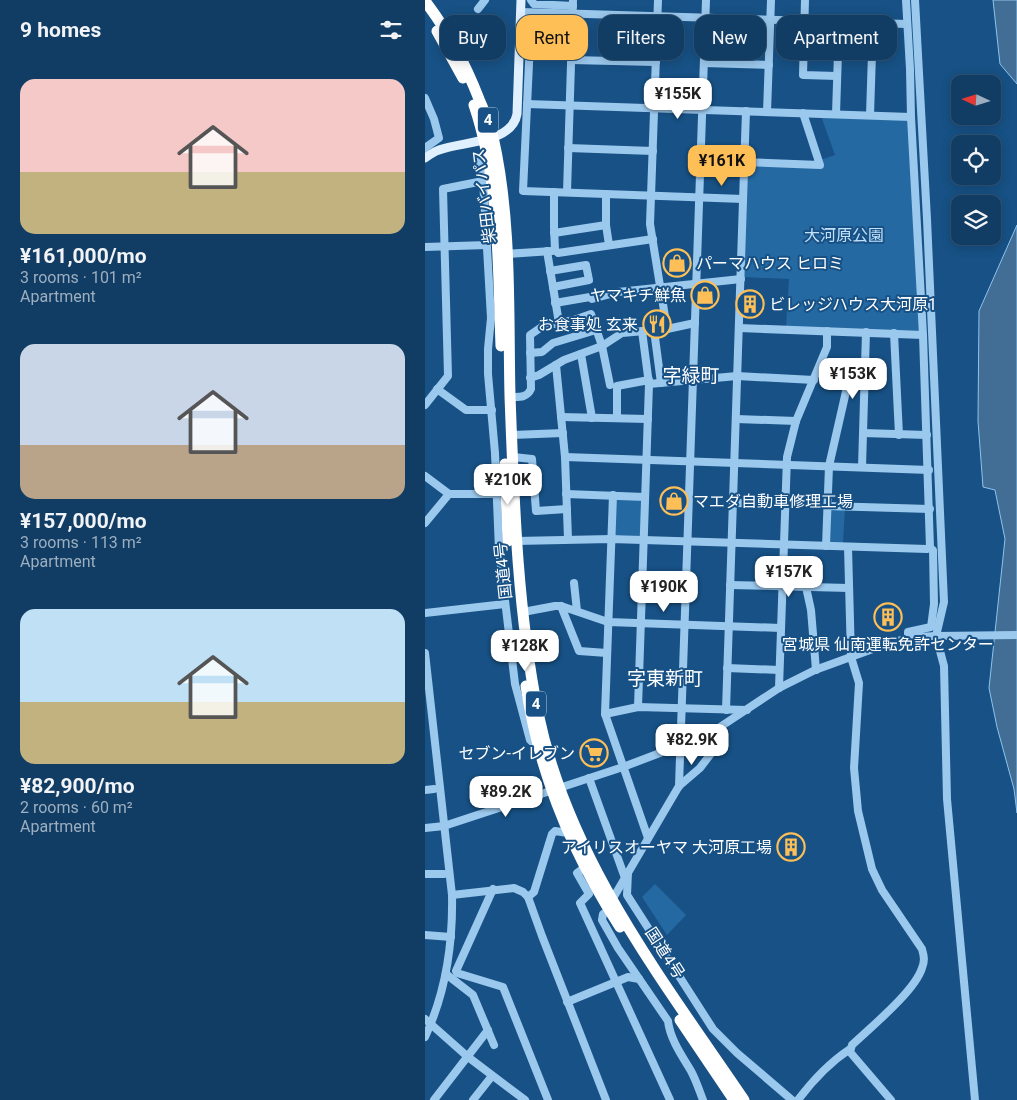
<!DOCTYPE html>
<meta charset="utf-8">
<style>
:root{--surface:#113d64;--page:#1e486d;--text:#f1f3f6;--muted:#9caebf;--line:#305678;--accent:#ffbf57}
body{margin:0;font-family:Roboto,"Noto Sans JP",sans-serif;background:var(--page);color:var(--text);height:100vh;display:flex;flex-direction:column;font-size:19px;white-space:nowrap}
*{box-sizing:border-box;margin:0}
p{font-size:16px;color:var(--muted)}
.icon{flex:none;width:28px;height:28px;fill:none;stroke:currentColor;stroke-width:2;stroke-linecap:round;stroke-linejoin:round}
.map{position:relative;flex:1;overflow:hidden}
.panel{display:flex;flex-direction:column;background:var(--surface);width:425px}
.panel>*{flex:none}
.guide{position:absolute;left:15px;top:15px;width:475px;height:45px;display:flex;gap:10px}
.needle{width:32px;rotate:274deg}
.tools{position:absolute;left:526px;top:75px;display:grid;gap:10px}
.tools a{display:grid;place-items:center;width:50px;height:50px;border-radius:10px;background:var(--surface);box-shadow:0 2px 12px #0003,0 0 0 1px var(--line);font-size:25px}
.price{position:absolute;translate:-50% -42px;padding:0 11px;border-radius:10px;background:#fff;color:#222;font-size:16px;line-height:32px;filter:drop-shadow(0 1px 2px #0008)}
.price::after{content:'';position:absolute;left:50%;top:30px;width:15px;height:11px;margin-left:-8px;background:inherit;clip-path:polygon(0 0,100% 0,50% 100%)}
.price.selected{background:var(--accent);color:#111}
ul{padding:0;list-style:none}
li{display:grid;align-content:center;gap:10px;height:265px;padding:0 20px}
li span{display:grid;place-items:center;height:155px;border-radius:15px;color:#555}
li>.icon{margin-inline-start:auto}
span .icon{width:90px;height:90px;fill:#fffc;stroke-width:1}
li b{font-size:21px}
h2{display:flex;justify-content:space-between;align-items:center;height:60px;padding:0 20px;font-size:21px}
.chip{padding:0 18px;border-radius:15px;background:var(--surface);box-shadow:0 2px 12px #0003,0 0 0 1px var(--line);font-size:18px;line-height:45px}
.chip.selected{background:var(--accent);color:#111}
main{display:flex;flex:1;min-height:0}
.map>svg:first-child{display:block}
.green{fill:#2569a2}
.water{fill:#426d94;stroke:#8dc4f0}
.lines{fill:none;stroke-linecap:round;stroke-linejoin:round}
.minor{stroke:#9bc8ed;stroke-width:8}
.major{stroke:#e1f0ff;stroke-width:9}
.highway{stroke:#fff;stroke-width:11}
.labels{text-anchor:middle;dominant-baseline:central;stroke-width:4;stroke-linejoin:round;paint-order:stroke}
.shield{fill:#175185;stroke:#b9cbda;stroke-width:1}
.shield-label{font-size:15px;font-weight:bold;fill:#fff}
.street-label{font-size:16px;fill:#fff;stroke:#175185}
.park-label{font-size:16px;fill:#c1e0fa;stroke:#175185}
.poi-label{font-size:16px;fill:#fff;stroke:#175185;text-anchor:end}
.quarter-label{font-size:19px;fill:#fff;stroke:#175185}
</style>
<main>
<section class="panel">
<h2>9 homes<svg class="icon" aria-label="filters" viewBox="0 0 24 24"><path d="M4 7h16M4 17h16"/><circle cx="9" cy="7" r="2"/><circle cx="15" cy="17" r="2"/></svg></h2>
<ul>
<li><span style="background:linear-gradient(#f6c9c9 60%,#c2b280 0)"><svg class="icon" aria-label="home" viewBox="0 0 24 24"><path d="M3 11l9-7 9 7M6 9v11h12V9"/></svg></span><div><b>¥161,000/mo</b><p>3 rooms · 101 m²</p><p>Apartment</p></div></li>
<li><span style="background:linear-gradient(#c9d6e8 65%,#b9a48a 0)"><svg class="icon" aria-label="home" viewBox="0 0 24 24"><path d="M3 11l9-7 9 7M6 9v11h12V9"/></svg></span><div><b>¥157,000/mo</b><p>3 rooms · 113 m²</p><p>Apartment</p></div></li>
<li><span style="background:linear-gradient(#bfe0f5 60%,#c2b280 0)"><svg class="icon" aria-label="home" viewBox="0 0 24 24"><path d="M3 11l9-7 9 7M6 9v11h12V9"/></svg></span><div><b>¥82,900/mo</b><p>2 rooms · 60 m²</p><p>Apartment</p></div></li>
</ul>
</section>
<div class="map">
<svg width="592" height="1100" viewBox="0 0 592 1100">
<rect width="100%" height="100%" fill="#175185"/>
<g class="green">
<polygon points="396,116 483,119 495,330 494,332 361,327 364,279 317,277 323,165 397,167 395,160 410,155"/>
<polygon points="192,498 218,501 217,534 215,536 190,535 189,500"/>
<polygon points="406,508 420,508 418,543 405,543"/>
<polygon points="230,884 261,915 242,935 217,897"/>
</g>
<g class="water">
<polygon points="568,0 592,0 592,84 575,64"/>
<polygon points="592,225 592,813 589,789 572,727 564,688 580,539 570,490 558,487 553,421 554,311"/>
</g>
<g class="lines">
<g class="minor">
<polyline points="106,0 109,4 148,6"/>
<polyline points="233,0 225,224 242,329"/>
<polyline points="380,0 378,75 412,76"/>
<polyline points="490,0 502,219 519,602 511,636 519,666 522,799 550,1100"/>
<polyline points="53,9 60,0"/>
<polyline points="96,12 482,24"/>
<polyline points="147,20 109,19 106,21 98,191 318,199"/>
<polyline points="146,60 231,62"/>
<polyline points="279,63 344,65"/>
<polyline points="0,98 9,119 14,138 0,148"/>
<polyline points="102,104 486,117"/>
<polyline points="342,112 346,0"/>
<polyline points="411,114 414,22"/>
<polyline points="445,115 448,23"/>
<polyline points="143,148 228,151"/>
<polyline points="53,158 58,181 60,213 66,318 63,349 63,374 70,453 74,550 90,684 105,740 113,747"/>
<polyline points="319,162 395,165 378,113"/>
<polyline points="129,192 129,227 130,250 133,253 228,239"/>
<polyline points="142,192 148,0"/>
<polyline points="181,194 181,225 184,245"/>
<polyline points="129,233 181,225"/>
<polyline points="0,247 62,245"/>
<polyline points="122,251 134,323"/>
<polyline points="81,254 127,251"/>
<polyline points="125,271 161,265 164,280 128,287"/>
<polyline points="130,303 165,297 167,299 193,292 316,279"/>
<polyline points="314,328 498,335"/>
<polyline points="229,330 236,383"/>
<polyline points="469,333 474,435"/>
<polyline points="105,353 117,352 128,343 171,330"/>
<polyline points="156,354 167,418"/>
<polyline points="131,365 140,457 143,539"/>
<polyline points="105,378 114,375 139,360 177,346 197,333 242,329 270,323"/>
<polyline points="224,384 312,376 389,380"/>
<polyline points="12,389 41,410 67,410"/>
<path d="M86,397c8,0 16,1 20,-8l-1,-54 13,-9 31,-6 17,-6 11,32 8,39"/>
<polyline points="0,405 23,376 18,189 58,181"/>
<polyline points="136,417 223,419"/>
<polyline points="192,418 192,386 224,380"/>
<polyline points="311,419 371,421"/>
<polyline points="438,433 502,435"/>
<polyline points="87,435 138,433"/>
<polyline points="88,457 107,459 111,511 142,509"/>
<polyline points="140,457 504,470"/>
<polyline points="437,467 441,332"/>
<polyline points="0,476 24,494 71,494"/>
<polyline points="141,494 220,497"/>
<polyline points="188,495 180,714 223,838"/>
<polyline points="308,503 360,504"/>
<polyline points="402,506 505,509"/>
<polyline points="0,523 24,494"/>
<polyline points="91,541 186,539 502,549 505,548 498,335 486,117 485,69 481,0"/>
<polyline points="401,546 404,466 425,374 440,373"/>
<path d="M423,547l3,110 8,26 -5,85 4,43 14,58 10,21 40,59c2,7 3,12 0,19 -7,23 -51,59 -70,77l-2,7 41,48"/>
<polyline points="149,583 152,611"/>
<polyline points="305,585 424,588"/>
<polyline points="381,587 386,610 391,670"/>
<polyline points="136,606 154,651 182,653"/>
<polyline points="98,612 130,606 136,606 183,622 356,628"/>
<polyline points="0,613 80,604"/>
<polyline points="483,639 483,632 506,627 509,604 508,550 505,548"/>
<path d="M0,653l27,242c1,49 -6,97 -27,142"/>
<polyline points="302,668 354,670"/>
<polyline points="354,688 362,457 371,421 402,347 402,331"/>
<polyline points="213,707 224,384 217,331"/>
<polyline points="301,710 321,111"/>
<polyline points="180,714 213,707 322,710"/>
<polyline points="164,778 200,878"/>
<polyline points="254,786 281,0"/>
<polyline points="0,790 9,789"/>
<polyline points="0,828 19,826 198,767 256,745 292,729 354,688 390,670 467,642 493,637 511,636 592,635"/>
<polyline points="159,868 152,873 164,894 155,903 245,1100"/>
<polyline points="203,872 202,895 288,1029 312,1053 367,1100"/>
<polyline points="0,874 19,874"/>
<polyline points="68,889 31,971 32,973 78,987 123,1100"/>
<polyline points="27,895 89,888 98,892 103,897 117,936 181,1100"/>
<polyline points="103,897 109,892 127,834 130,831 143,833"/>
<polyline points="187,900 254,786 275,768 294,743"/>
<path d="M184,910l-6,4 -1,6 16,28 50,73c2,18 14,35 23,50 5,9 8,19 12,29"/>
<polyline points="0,935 26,937"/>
<polyline points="21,974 48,995 69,1045"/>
<polyline points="142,1002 203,977 214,979"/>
<polyline points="0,1019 43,1057 100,1100"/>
<polyline points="9,1100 63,1030"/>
<polyline points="48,1100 67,1076"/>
<path d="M373,1100c15,-20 31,-37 52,-51"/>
</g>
<path class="major" d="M0,158c4,-3 8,-6 14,-8 23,-9 73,-6 78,-36l4,-114"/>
<g class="highway">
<path d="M0,1c23,30 40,62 54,98 5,12 11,25 14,38 19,83 15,175 17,259 4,106 7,212 28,317 30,146 124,266 206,387"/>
<polyline points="12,31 38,78"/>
<path d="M49,105c26,77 24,160 27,241"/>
<polyline points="80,464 83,541"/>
<path d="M101,686c13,87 46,167 94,241"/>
<polyline points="255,1020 309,1100"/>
</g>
</g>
<defs>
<g id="shop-ring" transform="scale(1.4375)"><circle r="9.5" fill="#175185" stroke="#ffbf57" stroke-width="1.5"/><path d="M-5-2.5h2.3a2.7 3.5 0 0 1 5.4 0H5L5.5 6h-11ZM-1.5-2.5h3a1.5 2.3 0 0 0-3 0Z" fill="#ffbf57"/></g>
<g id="building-ring" transform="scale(1.4375)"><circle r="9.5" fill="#175185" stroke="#ffbf57" stroke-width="1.5"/><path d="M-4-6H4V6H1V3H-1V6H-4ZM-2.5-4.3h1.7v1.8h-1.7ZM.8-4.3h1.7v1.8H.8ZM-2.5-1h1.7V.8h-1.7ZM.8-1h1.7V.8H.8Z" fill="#ffbf57"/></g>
<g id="restaurant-ring" transform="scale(1.4375)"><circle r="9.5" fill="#175185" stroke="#ffbf57" stroke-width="1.5"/><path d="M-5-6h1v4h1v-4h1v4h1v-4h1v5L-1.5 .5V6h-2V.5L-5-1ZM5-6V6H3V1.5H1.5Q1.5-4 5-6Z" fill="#ffbf57"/></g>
<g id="supermarket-ring" transform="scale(1.4375)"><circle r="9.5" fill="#175185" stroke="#ffbf57" stroke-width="1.5"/><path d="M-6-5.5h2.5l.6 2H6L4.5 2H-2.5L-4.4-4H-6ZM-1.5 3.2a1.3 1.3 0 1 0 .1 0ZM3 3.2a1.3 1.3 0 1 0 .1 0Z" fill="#ffbf57"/></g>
</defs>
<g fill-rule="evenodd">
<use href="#shop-ring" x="252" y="263"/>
<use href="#shop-ring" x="280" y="295"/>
<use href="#building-ring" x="325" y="304"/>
<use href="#restaurant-ring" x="232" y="324"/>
<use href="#shop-ring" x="249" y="501"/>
<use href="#building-ring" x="463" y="617"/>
<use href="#supermarket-ring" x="169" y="753"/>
<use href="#building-ring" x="366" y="847"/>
</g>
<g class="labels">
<g class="shield">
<rect x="53" y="107.5" width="20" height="25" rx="4"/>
<rect x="101" y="691.5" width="20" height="25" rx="4"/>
</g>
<g class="shield-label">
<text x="63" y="120">4</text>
<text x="111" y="704">4</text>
</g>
<g class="street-label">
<text transform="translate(59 196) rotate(-97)">柴田バイパス</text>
<text transform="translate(78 571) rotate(-96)">国道4号</text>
<text transform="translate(240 953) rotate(57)">国道4号</text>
</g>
<g class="park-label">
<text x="419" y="235">大河原公園</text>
</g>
<g class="poi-label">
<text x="271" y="263" text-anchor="start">パーマハウス ヒロミ</text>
<text x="261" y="295">ヤマキチ鮮魚</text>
<text x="344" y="304" text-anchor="start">ビレッジハウス大河原1</text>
<text x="213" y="324">お食事処 玄来</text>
<text x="268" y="501" text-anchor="start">マエダ自動車修理工場</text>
<text x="463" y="644" text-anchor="middle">宮城県 仙南運転免許センター</text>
<text x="150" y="753">セブン-イレブン</text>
<text x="347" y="847">アイリスオーヤマ 大河原工場</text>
</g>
<g class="quarter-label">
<text x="266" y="375">字緑町</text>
<text x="240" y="678">字東新町</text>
</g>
</g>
</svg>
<div class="tools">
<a><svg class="needle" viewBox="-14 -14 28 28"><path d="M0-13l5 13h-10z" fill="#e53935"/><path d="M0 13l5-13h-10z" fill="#9caebf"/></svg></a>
<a><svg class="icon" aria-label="locate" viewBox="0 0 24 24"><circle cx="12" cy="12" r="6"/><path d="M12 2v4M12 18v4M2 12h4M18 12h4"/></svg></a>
<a><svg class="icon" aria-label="layers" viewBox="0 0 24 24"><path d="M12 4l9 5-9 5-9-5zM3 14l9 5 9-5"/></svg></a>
</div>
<b class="price" style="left:253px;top:120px">¥155K</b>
<b class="price selected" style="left:297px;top:187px">¥161K</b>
<b class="price" style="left:428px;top:400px">¥153K</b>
<b class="price" style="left:83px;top:506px">¥210K</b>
<b class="price" style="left:364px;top:598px">¥157K</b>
<b class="price" style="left:239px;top:613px">¥190K</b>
<b class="price" style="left:100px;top:672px">¥128K</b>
<b class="price" style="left:267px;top:766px">¥82.9K</b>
<b class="price" style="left:81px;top:818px">¥89.2K</b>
<div class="guide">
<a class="chip">Buy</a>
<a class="chip selected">Rent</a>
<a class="chip">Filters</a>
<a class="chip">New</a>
<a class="chip">Apartment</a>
</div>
</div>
</main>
